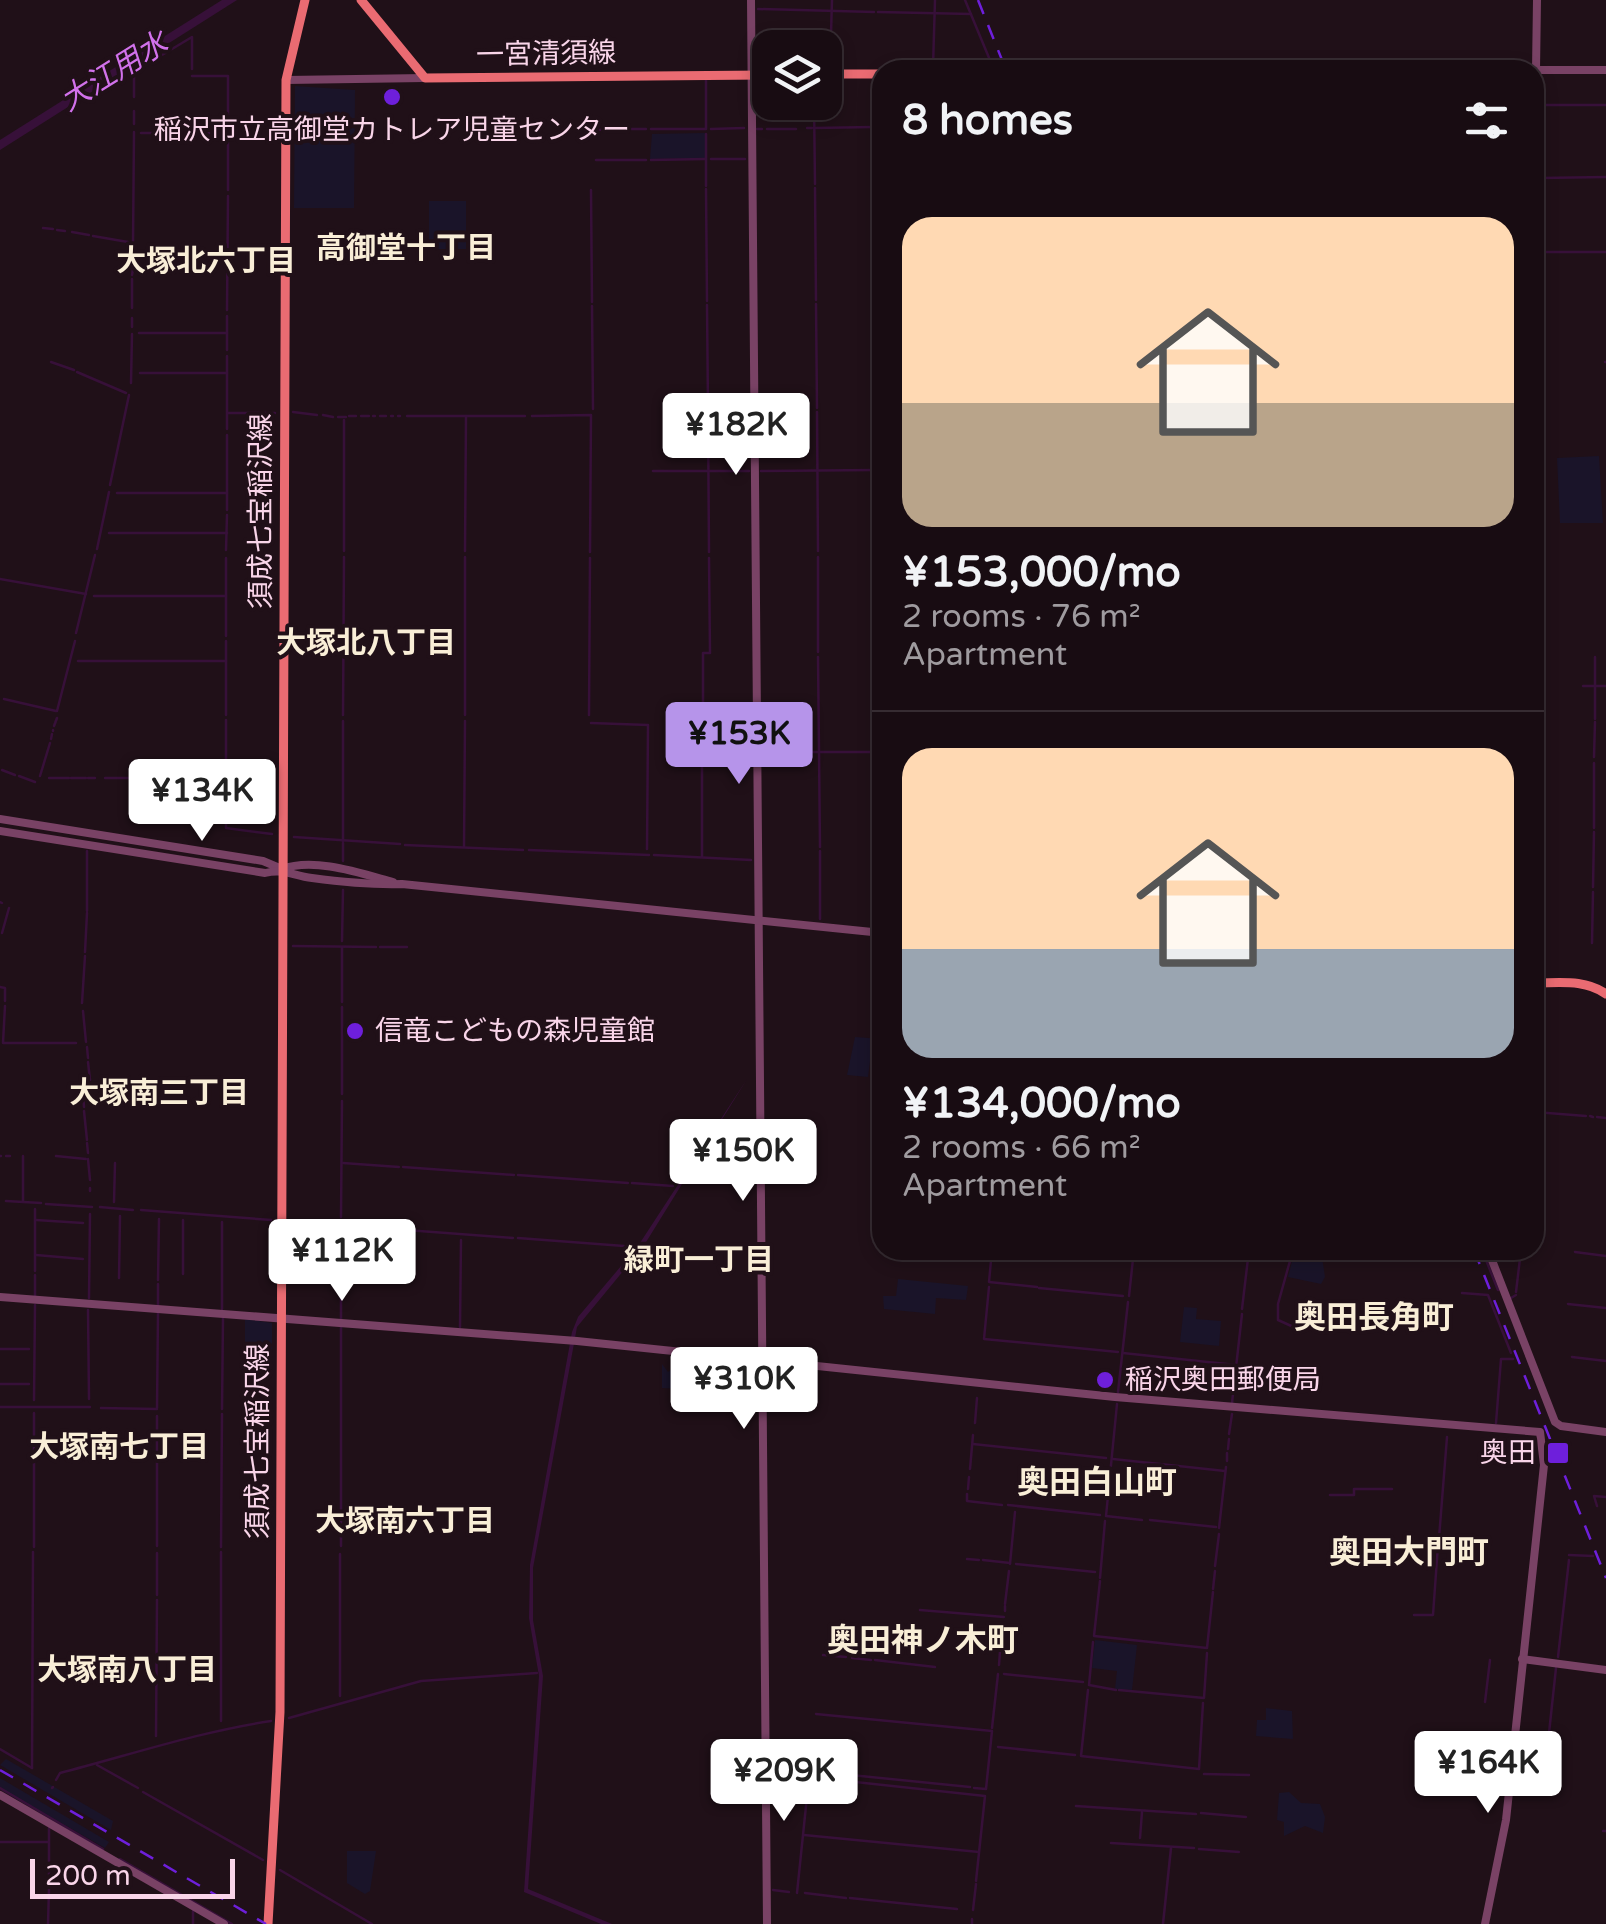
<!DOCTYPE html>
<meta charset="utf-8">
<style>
:root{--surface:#180c12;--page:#251a20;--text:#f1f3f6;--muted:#9f9b9f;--line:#362c32;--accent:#b694ea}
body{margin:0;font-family:"Varela Round","Noto Sans JP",sans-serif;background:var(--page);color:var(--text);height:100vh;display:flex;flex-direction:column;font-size:38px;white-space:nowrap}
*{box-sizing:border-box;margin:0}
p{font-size:32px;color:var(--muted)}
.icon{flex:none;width:55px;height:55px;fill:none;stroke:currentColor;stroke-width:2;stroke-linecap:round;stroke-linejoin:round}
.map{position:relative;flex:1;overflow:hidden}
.drawer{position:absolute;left:872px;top:60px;width:672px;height:1200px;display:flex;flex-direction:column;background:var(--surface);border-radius:30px;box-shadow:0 5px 15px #0003,0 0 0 2px var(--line)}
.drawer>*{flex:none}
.buttons{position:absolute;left:752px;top:30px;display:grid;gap:20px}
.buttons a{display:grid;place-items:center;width:90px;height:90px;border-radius:20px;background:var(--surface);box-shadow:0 5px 15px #0003,0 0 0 2px var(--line);font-size:50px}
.scale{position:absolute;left:30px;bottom:25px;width:205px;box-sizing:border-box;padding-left:10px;border:5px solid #f9d5e9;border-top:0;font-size:28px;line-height:35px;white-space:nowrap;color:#f9d5e9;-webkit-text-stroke:8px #201018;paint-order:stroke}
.price{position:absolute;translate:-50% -85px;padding:0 22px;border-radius:10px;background:#fff;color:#222;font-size:32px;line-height:65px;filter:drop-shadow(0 2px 5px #0008)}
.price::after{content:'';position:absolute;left:50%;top:60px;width:30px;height:22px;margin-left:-15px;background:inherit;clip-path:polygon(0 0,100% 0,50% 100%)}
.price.current{background:var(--accent);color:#111}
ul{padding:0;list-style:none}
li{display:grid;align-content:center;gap:20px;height:530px;padding:0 30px}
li+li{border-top:2px solid var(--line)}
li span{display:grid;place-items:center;height:310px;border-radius:30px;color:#555}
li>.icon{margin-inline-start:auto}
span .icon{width:180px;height:180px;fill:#fffc;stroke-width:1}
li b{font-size:42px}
h2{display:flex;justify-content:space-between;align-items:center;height:120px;padding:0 30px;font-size:42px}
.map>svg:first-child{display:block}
.green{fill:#1a1429}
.water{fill:#371039}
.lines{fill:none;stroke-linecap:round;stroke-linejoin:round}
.stream{stroke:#371039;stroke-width:2.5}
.minor{stroke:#794265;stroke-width:8}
.major{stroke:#ea6b72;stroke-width:9}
.rail{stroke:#6e1fdb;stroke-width:2.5;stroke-dasharray:15 12;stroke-linecap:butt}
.poi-dot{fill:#6e1fdb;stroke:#201018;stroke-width:4}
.labels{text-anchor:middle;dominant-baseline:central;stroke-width:8;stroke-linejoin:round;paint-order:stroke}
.street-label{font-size:28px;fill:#f9d5e9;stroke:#201018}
.poi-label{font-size:28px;fill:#f9d5e9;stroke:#201018;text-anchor:start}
.water-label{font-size:30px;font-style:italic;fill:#d171eb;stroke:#201018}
.neighbourhood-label{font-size:30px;font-weight:bold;fill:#f9eed7;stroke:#201018}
.quarter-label{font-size:32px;font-weight:bold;fill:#f9eed7;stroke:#201018}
</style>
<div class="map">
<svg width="1606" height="1924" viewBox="0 0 1606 1924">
<rect width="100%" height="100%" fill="#201018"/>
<g class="green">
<polygon points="295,86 355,90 354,208 294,208"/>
<polygon points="705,133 705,158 650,159 652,134"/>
<rect x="429" y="201" width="37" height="48"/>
<polygon points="1599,456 1603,523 1560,523 1557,458"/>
<polygon points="855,1037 882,1039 882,1062 870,1061 868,1077 847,1075"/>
<polygon points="1295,1250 1321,1250 1325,1277 1321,1284 1288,1277"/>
<polygon points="898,1279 968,1286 966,1300 936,1298 935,1314 884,1309 883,1296 896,1296"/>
<polygon points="1184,1307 1197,1308 1196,1319 1221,1321 1219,1346 1180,1342"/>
<polygon points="245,1319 272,1323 272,1354 245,1353"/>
<polygon points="671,1355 688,1356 686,1374 707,1377 707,1390 662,1388 662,1364 668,1372 678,1364"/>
<polygon points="1095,1640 1137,1645 1132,1690 1115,1689 1117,1671 1092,1668"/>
<polygon points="1266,1708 1292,1711 1293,1739 1256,1736 1257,1720 1266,1720"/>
<polygon points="6,1759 113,1821 111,1830 0,1765"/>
<polygon points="0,1778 109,1842 105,1848 0,1788"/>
<polygon points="1289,1792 1301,1803 1320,1804 1325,1817 1323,1833 1305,1826 1284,1836 1284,1822 1277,1820 1279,1793"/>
<polygon points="347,1851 376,1851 370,1891 365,1894 347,1883"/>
</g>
<g class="water">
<polygon points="222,0 237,0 0,150 0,140"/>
<polygon points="747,1079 643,1247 577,1327 533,1568 533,1620 543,1676 528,1889 612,1924 601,1924 524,1892 539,1676 529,1618 530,1565 572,1332 578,1317 638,1246"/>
</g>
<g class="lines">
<g class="stream">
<polyline points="965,0 992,65"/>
<polyline points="758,9 874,12"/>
<polyline points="878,12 971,14"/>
<polyline points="142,67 192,37 192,69"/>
<polyline points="933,67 935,0"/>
<polyline points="830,68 832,0"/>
<polyline points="192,76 228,76 228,190"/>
<polyline points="134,97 134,72"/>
<polyline points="814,102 815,184"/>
<polyline points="1539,105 1606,105"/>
<polyline points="134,124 134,111"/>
<polyline points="877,127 882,127"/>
<polyline points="807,128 812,128"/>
<polyline points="814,128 873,127"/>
<polyline points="628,129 646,129"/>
<polyline points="651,129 706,129 706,80"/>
<polyline points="711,129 744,128"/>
<polyline points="757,129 762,129"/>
<polyline points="767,129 796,129"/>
<polyline points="596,130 622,129"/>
<polyline points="141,133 228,133"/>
<polyline points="711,159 745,159"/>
<polyline points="596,160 646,160"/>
<polyline points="651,160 706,159"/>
<polyline points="1540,178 1606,177"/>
<polyline points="706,186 706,134"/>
<polyline points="815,188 816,300"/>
<polyline points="706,189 707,301"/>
<polyline points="591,190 592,302"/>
<polyline points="43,228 53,229"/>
<polyline points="57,230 65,231"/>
<polyline points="72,232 89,235"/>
<polyline points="93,236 128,242"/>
<polyline points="133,243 134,132"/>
<polyline points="1540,252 1606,252"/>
<polyline points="140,253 227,253"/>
<polyline points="133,264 133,252"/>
<polyline points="132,275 133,269"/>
<polyline points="816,304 817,408"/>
<polyline points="707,305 708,409"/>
<polyline points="592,306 593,409"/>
<polyline points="132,308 132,279"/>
<polyline points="227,310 228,196"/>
<polyline points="132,318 132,327"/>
<polyline points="139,333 227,333"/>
<polyline points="227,350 227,316"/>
<polyline points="51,362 74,370"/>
<polyline points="1605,362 1606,362"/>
<polyline points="77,372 126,393"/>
<polyline points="140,373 227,373"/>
<polyline points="131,383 132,334"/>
<polyline points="293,412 317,415"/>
<polyline points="817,412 818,551"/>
<polyline points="228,413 275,413"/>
<polyline points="708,413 709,552"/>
<polyline points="323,415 333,417"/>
<polyline points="349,416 356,416"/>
<polyline points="361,416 369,416"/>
<polyline points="373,416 375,416"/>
<polyline points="380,416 386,416"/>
<polyline points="391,416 393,416"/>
<polyline points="398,416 400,416"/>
<polyline points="407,416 525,416"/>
<polyline points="532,416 591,415 590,552"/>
<polyline points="338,417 346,417"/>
<polyline points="227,429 227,356"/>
<polyline points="879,470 882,470"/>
<polyline points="653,471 749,471"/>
<polyline points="761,471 876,470"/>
<polyline points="110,485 129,395"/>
<polyline points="117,493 227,493"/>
<polyline points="227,510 227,435"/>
<polyline points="109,533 227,533"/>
<polyline points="97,549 109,492"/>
<polyline points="226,550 227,515"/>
<polyline points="344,551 344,420"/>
<polyline points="465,551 466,416"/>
<polyline points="818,557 818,652"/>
<polyline points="0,579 86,594"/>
<polyline points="94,596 226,596"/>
<polyline points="76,633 95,555"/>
<polyline points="226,636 226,558"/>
<polyline points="818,657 820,847"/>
<polyline points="1595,657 1595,719"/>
<polyline points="78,661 226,661"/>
<polyline points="1583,686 1606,686"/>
<polyline points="4,699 56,711"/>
<polyline points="57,711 75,641"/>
<polyline points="226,715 226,641"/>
<polyline points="343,715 344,557"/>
<polyline points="465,715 465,557"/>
<polyline points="589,715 590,558"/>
<polyline points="703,717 703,653 710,653 709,558"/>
<polyline points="591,723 648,725 647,849"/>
<polyline points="54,726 57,718"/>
<polyline points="53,731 53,730"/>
<polyline points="51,739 52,734"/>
<polyline points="764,752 877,752"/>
<polyline points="1594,757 1595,722"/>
<polyline points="2,770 15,775"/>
<polyline points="19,776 35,782"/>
<polyline points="40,776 50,743"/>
<polyline points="49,778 69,778"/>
<polyline points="71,778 86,778"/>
<polyline points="88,778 95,778"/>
<polyline points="105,778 128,778"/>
<polyline points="130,778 155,778"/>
<polyline points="157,778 187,778"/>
<polyline points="190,778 204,778"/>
<polyline points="206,778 226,778 226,720"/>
<polyline points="226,784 226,828 272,834"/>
<polyline points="1594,828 1594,763"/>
<polyline points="294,837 400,844"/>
<polyline points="343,842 343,721"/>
<polyline points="405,845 523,850"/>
<polyline points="464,847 465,721"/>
<polyline points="529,850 649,855"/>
<polyline points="820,851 820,919"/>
<polyline points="654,855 751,860"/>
<polyline points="702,857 702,722"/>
<polyline points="343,861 343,843"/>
<polyline points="1593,887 1594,832"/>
<polyline points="0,902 2,903"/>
<polyline points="87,911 87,851"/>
<polyline points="2,933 9,908"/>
<polyline points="342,941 343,890"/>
<polyline points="1592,943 1593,892"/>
<polyline points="293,946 376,947"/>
<polyline points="380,947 407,947"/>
<polyline points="85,952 87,913"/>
<polyline points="0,987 5,988 5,1001"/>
<polyline points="342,1002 342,947"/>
<polyline points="82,1003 85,956"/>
<polyline points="5,1006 3,1043 76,1043"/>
<polyline points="83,1011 86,1042"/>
<polyline points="87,1047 88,1058"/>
<polyline points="88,1062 90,1080"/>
<polyline points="82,1087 83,1090"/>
<polyline points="83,1093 84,1107"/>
<polyline points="342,1094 342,1007"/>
<polyline points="84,1111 87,1140"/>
<polyline points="1535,1112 1586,1116"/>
<polyline points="1590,1116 1593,1117"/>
<polyline points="1597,1117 1606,1118"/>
<polyline points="1535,1132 1537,1117"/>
<polyline points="87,1143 88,1153"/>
<polyline points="0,1156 1,1156"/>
<polyline points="6,1156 10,1156"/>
<polyline points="56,1156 86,1159"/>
<polyline points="88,1159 90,1180"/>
<polyline points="343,1163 399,1167"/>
<polyline points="403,1167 514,1175"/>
<polyline points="518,1175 628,1183"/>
<polyline points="632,1183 673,1186"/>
<polyline points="90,1188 90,1191"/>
<polyline points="6,1201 41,1203"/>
<polyline points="23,1202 23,1156"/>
<polyline points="114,1202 115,1163"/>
<polyline points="46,1204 92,1207"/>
<polyline points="100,1207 133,1210"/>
<polyline points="141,1210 271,1220"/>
<polyline points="341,1217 342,1101"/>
<polyline points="36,1220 83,1223"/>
<polyline points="183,1220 183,1274"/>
<polyline points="292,1222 397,1229"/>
<polyline points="406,1230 513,1238"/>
<polyline points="518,1238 624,1246"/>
<polyline points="992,1250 989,1282 1037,1287"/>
<polyline points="1192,1250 1246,1256"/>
<polyline points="1293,1250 1278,1304 1278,1320 1298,1329"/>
<polyline points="1482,1250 1498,1290"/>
<polyline points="1575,1252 1606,1256"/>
<polyline points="36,1255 83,1259"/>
<polyline points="1133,1256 1133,1250"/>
<polyline points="35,1271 35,1209"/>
<polyline points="119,1278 120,1216"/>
<polyline points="158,1280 159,1219"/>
<polyline points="989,1287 984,1339 1118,1352"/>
<polyline points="1039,1288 1123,1296"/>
<polyline points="1516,1292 1521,1250"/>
<polyline points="1462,1293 1488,1295 1511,1353"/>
<polyline points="1129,1296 1133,1259"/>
<polyline points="35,1297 35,1275"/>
<polyline points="89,1298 90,1214"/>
<polyline points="1511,1298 1516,1295"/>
<polyline points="1568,1304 1606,1308"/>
<polyline points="158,1305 158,1284"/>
<polyline points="222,1309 222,1222"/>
<polyline points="1242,1309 1249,1250"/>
<polyline points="88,1310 89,1399"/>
<polyline points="341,1319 341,1232"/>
<polyline points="460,1327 461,1240"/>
<polyline points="0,1349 29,1349"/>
<polyline points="1123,1353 1236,1365"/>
<polyline points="1572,1357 1606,1361"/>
<polyline points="0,1384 29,1384"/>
<polyline points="1118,1392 1128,1302"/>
<polyline points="34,1400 35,1305"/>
<polyline points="1232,1403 1242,1314"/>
<polyline points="1117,1404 1106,1516 1142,1520"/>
<polyline points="0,1407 90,1407"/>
<polyline points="101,1408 157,1409"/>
<polyline points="157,1408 158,1313"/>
<polyline points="222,1409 223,1318"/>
<polyline points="975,1423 977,1398"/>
<polyline points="1496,1423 1501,1359 1513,1359"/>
<polyline points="1229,1434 1232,1414"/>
<polyline points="973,1444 1106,1458"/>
<polyline points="1228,1449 1229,1439"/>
<polyline points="1113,1459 1225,1471"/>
<polyline points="1227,1461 1227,1453"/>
<polyline points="970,1469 973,1435"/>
<polyline points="968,1489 969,1477"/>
<polyline points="967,1494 967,1501 1002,1505"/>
<polyline points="1330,1495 1354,1495 1354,1489 1392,1489"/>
<polyline points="1008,1505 1100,1515"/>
<polyline points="1597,1506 1594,1496 1606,1497"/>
<polyline points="1150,1520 1216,1527"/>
<polyline points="1219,1528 1226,1467"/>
<polyline points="1439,1538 1447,1437"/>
<polyline points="157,1546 157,1416"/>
<polyline points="341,1546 341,1327"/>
<polyline points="34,1547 34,1413"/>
<polyline points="221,1547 222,1414"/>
<polyline points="1569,1555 1593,1556"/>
<polyline points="967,1559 979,1560"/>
<polyline points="983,1560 1010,1563"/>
<polyline points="1010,1564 1015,1512"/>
<polyline points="1016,1564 1095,1572"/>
<polyline points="1215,1566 1219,1534"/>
<polyline points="1100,1578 1105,1521"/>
<polyline points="1100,1581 1094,1636 1207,1648 1213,1592"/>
<polyline points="1213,1589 1215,1571"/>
<polyline points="157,1595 157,1553"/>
<polyline points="1005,1604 1009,1571"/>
<polyline points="920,1610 1004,1617"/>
<polyline points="1005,1611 1005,1606"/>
<polyline points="1414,1615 1433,1615 1438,1545 1478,1547"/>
<polyline points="1001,1640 1003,1623"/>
<polyline points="1093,1642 1089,1685 1116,1690"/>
<polyline points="1001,1647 1001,1642"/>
<polyline points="823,1655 846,1657"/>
<polyline points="1558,1657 1569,1560"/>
<polyline points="852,1658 871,1660"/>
<polyline points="875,1660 935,1667"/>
<polyline points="999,1665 1000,1651"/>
<polyline points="1004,1674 1083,1682"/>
<polyline points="1088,1690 1081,1756 1199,1769 1203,1703"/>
<polyline points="1119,1690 1204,1698 1207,1653"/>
<polyline points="340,1696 340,1554"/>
<polyline points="1485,1702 1490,1660"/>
<polyline points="816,1714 992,1731 986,1789 974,1788"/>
<polyline points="289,1718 421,1681 537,1673"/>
<polyline points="221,1721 221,1552"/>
<polyline points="992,1728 998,1674"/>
<polyline points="1549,1733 1556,1668"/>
<polyline points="1521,1734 1558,1739"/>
<polyline points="156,1736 157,1600"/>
<polyline points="998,1747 1075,1755"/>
<polyline points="0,1749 32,1768"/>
<polyline points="97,1765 138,1788"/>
<polyline points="32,1768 33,1552"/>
<polyline points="811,1771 970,1787"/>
<polyline points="1204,1774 1249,1775"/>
<path d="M56,1780l4,-7c70,-18 138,-41 211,-52"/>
<polyline points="0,1788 103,1849"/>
<polyline points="52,1788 53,1787"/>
<polyline points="143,1792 263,1860"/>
<polyline points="1076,1806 1196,1814"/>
<polyline points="1201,1813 1246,1817"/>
<polyline points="1603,1831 1606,1831"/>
<polyline points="804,1835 979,1852"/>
<polyline points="1140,1838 1142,1812"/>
<polyline points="0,1842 48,1842"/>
<polyline points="1111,1843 1194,1848"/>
<polyline points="1199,1849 1239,1852"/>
<polyline points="120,1859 232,1924"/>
<polyline points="280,1870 372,1924"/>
<polyline points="49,1884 49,1828"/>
<polyline points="773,1890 789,1892"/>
<polyline points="797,1893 809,1777 985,1796 976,1881"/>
<polyline points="805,1893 846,1898"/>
<polyline points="850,1898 957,1909"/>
<polyline points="973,1910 976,1884"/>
<polyline points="48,1924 49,1889"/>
<polyline points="193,1924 193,1911"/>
<polyline points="972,1924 972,1919"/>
<polyline points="1163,1924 1171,1848"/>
</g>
<g class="minor">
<polyline points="751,0 767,1924"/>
<polyline points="1535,70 1606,70"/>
<polyline points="1536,70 1537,0"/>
<polyline points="286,80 425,78"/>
<path d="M0,819l263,42 19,8c32,-12 78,4 111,13"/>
<path d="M0,831l265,42c19,-5 28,3 47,5 30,4 59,7 90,6l480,49"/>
<polyline points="1488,1250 1555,1422 1561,1426 1606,1432"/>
<polyline points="0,1297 577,1341 1115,1397 1540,1432 1544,1465 1506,1820 1485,1924"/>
<polyline points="1522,1659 1606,1670"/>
<polyline points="0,1795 224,1924"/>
</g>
<g class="major">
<polyline points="361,0 425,78 770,75"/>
<polyline points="825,74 882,74"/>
<path d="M1535,983c25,0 50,-4 71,11"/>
<polyline points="268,1924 280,1712 286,80 305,0"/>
</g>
<g class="rail">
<polyline points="978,0 1006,70"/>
<polyline points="1474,1250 1606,1578"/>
<polyline points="0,1770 266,1924"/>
</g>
</g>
<g class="poi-dot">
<circle cx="392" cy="97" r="10"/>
<circle cx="355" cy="1031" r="10"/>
<circle cx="1105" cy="1380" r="10"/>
<rect x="1546" y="1441" width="24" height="24" rx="5"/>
</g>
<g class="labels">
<g class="street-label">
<text transform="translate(546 54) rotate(-1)">一宮清須線</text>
<text transform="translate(261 511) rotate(-90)">須成七宝稲沢線</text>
<text transform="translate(258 1441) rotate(-90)">須成七宝稲沢線</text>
</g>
<g class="poi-label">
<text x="392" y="130" text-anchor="middle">稲沢市立高御堂カトレア児童センター</text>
<text x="375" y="1031">信竜こどもの森児童館</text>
<text x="1125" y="1380">稲沢奥田郵便局</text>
<text x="1536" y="1453" text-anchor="end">奥田</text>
</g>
<g class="water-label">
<text transform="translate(114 72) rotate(-32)">大江用水</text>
</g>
<g class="neighbourhood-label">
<text x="406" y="248">高御堂十丁目</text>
<text x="206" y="261">大塚北六丁目</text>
<text x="366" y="643">大塚北八丁目</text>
<text x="159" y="1093">大塚南三丁目</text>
<text x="699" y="1260">緑町一丁目</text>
<text x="119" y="1447">大塚南七丁目</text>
<text x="405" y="1521">大塚南六丁目</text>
<text x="127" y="1670">大塚南八丁目</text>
</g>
<g class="quarter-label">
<text x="1374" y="1318">奥田長角町</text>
<text x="1097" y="1483">奥田白山町</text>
<text x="1409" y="1553">奥田大門町</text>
<text x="923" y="1641">奥田神ノ木町</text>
</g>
</g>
</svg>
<div class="buttons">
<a><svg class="icon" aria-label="layers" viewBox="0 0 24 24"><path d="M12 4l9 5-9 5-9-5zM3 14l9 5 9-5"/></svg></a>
</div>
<div class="scale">200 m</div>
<b class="price" style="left:736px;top:478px">¥182K</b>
<b class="price current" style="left:739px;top:787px">¥153K</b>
<b class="price" style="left:202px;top:844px">¥134K</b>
<b class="price" style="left:743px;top:1204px">¥150K</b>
<b class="price" style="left:342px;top:1304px">¥112K</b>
<b class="price" style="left:744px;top:1432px">¥310K</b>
<b class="price" style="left:1488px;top:1816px">¥164K</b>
<b class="price" style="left:784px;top:1824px">¥209K</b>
<section class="drawer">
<h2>8 homes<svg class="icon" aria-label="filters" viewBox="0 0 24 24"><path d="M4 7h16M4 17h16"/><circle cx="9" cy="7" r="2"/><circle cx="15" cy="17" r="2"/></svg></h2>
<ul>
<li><span style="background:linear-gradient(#ffd9b3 60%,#b9a48a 0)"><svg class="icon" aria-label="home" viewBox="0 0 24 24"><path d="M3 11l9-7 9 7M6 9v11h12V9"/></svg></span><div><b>¥153,000/mo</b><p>2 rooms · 76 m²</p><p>Apartment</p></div></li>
<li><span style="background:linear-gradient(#ffd9b3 65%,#9aa5b1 0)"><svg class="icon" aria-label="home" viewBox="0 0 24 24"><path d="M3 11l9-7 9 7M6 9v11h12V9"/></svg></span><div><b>¥134,000/mo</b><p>2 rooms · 66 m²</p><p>Apartment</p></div></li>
</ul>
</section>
</div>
